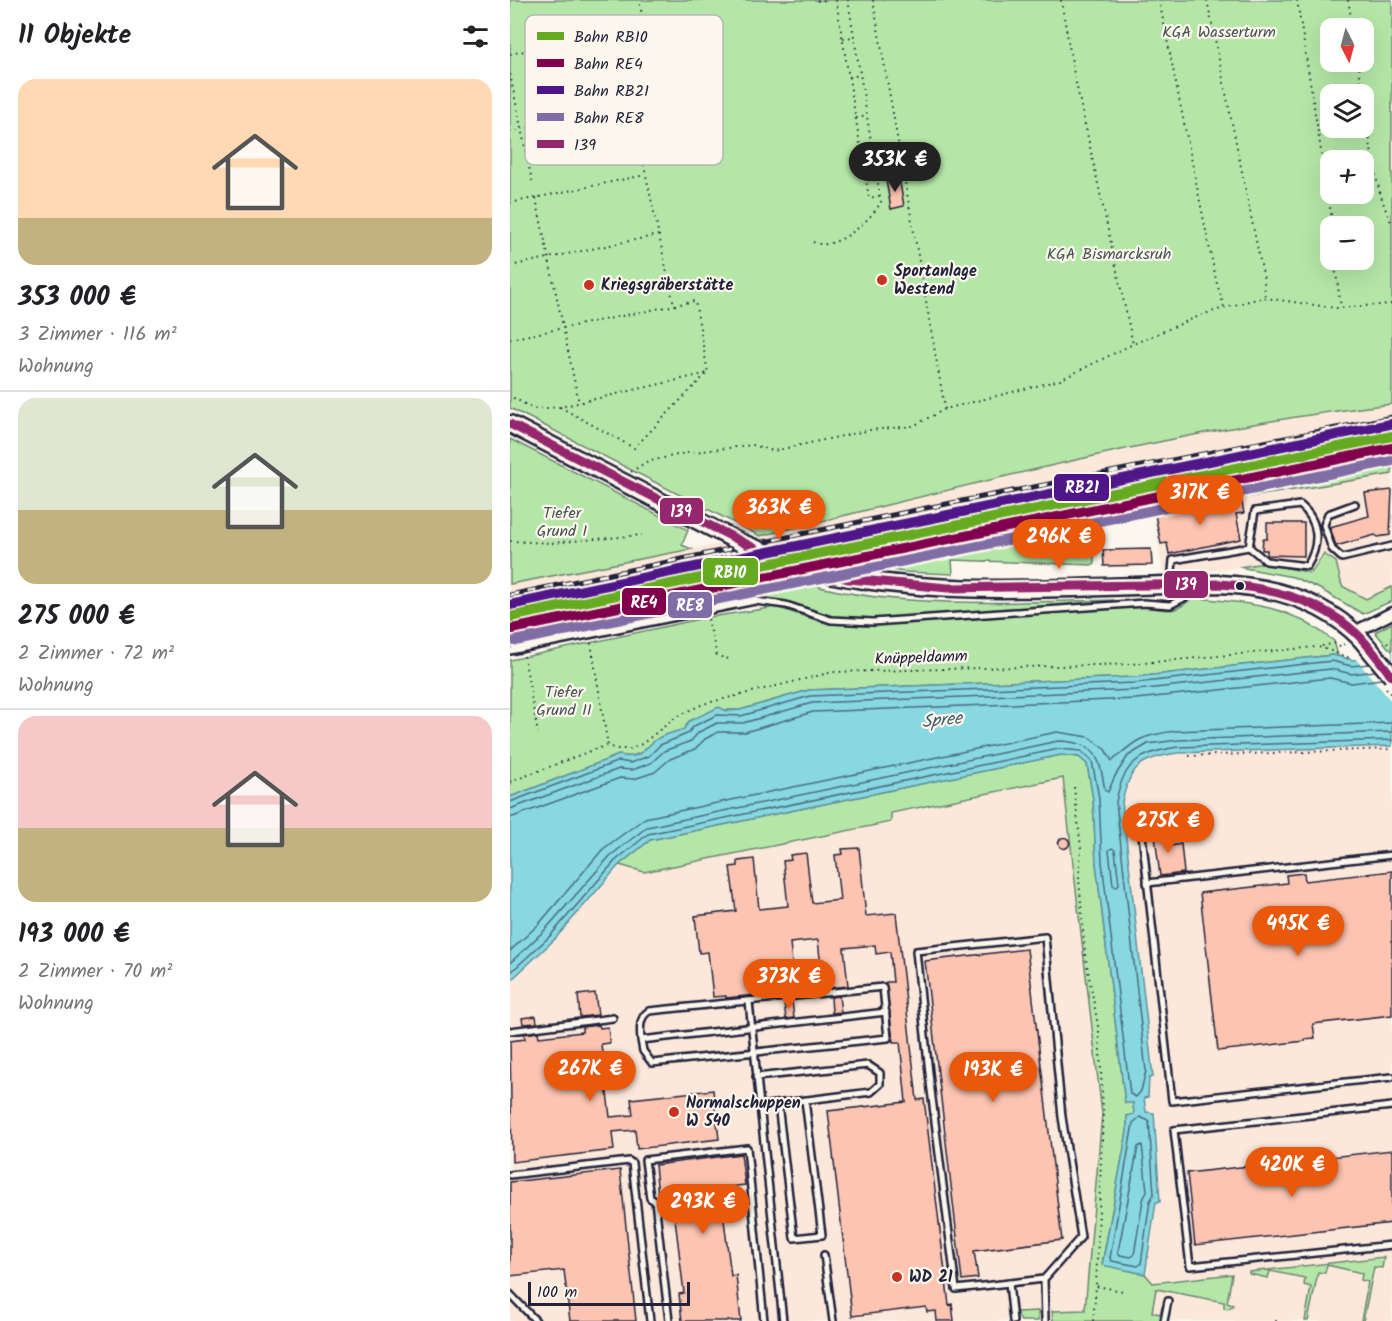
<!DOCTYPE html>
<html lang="de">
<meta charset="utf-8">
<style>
:root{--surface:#fff;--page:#f2f2f2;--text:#202124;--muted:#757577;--line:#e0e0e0;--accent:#ea580c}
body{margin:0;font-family:Kalam,sans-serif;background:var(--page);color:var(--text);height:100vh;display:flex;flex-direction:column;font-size:22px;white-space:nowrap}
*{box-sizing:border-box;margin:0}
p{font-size:20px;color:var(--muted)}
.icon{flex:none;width:33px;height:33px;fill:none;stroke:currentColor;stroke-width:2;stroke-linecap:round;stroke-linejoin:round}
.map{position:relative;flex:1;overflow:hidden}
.side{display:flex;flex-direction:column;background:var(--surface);width:510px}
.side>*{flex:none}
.needle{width:39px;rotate:174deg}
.tools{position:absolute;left:810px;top:18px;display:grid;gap:12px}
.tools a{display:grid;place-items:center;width:54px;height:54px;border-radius:12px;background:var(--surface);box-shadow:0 6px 24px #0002;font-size:30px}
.scale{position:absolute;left:18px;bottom:15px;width:162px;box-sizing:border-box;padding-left:6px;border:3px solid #22223b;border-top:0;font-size:16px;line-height:21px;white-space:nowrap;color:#22223b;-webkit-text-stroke:4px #fbf7ec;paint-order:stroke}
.price{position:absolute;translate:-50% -51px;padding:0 14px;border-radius:21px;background:var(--accent);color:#fff;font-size:20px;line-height:39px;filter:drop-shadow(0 2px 3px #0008)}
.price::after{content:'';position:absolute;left:50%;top:36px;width:18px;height:14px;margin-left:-9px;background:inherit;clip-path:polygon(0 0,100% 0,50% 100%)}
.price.current{background:#222;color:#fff}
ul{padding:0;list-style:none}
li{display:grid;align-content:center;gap:12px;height:318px;padding:0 18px}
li+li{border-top:2px solid var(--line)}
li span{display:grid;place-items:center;height:186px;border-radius:18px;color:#555}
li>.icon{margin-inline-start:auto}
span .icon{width:108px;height:108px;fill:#fffc;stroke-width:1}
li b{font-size:26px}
h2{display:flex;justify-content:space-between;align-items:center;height:72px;padding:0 18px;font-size:26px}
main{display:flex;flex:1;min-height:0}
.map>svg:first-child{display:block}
.built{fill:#fbe8da}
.green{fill:#b4e7a7;stroke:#6b8471;stroke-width:1.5;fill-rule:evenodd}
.water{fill:#87d8e0;stroke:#5f8f9e;stroke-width:1.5}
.pier{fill:#fbf7ec}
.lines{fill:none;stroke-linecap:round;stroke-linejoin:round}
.shore{stroke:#4a6b7d;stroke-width:1.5}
.building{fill:#fcc4b1;stroke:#22223b;stroke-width:1.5}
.lane-casing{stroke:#22223b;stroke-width:10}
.street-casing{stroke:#22223b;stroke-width:15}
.secondary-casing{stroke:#22223b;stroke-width:21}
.path{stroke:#22223b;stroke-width:2;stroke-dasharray:1.5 4.5;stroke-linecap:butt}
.lane{stroke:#fbf7ec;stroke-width:5}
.street{stroke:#fbf7ec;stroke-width:10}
.secondary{stroke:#fbf7ec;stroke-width:16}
.rail-casing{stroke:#22223b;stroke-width:5}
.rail{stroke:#fbf7ec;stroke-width:3;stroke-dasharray:9;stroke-linecap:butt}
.secondary-bridge-casing{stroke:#22223b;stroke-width:21;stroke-linecap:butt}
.path-bridge{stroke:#22223b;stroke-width:2;stroke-dasharray:1.5 4.5;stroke-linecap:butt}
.secondary-bridge{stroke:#fbf7ec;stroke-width:16}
.bus-1-casing{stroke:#fbf7ec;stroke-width:14}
.bus-1{stroke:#95276e;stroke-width:9}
.rail-1-casing{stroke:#fbf7ec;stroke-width:15}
.rail-2-casing{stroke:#fbf7ec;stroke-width:15}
.rail-3-casing{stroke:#fbf7ec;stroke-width:15}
.rail-4-casing{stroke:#fbf7ec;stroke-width:15}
.rail-1{stroke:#6a2;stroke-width:10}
.rail-2{stroke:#80004d;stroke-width:10}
.rail-3{stroke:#501689;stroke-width:10}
.rail-4{stroke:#816da6;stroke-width:10}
.poi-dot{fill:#c8321e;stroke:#fbf7ec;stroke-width:2}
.bus-dot{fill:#22223b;stroke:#fbf7ec;stroke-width:2}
.labels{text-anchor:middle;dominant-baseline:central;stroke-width:4.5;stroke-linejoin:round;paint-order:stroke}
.park-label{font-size:16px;fill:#465356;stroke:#fbf7ec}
.poi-label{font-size:16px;font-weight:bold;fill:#22223b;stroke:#fbf7ec;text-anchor:start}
.street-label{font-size:16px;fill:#22223b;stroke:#fbf7ec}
.water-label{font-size:18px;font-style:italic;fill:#40596d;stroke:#fbf7ec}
.key{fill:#fbf7ec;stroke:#bab7b7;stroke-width:1.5}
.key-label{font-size:16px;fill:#22223b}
.line-badge{stroke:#fbf7ec;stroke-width:2}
.badge-label{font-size:16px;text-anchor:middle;font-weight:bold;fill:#fff}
</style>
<main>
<section class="side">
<h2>11 Objekte<svg class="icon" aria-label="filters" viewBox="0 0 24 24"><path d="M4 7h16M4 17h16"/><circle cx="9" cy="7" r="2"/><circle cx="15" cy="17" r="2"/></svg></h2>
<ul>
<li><span style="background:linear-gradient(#ffd9b3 75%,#c2b280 0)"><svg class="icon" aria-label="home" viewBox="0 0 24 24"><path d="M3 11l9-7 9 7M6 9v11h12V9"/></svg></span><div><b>353 000 €</b><p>3 Zimmer · 116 m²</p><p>Wohnung</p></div></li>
<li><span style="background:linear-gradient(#dfe7d0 60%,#c2b280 0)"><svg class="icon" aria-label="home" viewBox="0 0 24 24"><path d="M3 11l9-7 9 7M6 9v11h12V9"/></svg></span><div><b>275 000 €</b><p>2 Zimmer · 72 m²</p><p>Wohnung</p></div></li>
<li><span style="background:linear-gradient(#f6c9c9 60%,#c2b280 0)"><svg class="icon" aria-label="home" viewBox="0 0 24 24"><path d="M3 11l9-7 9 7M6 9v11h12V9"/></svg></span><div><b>193 000 €</b><p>2 Zimmer · 70 m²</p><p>Wohnung</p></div></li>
</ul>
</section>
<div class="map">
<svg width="882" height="1321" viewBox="0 0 882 1321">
<rect width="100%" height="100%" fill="#fbf7ec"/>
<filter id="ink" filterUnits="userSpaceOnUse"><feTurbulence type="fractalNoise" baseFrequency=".0167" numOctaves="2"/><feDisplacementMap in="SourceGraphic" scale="12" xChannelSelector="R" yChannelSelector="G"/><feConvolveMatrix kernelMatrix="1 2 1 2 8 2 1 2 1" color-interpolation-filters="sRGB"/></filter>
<g filter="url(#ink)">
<g class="built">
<polygon points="882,404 882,588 856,599 832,586 754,563 711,570 653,572 643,511 510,536 330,563 0,630 0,584 250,536 581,457 737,425 803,412"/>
<polygon points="882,746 882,1321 0,1321 0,981 44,940 109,865 551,755 642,757 668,753"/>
</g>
<g class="green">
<path d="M0,0h882v404c-214,24 -423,82 -632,132l-250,-128zM820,28h34v34h-34zM820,94h34v34h-34zM820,160h34v34h-34zM820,226h34v34h-34z"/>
<polygon points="0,439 178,530 172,545 182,549 0,584"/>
<polygon points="882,448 882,474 562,526 564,545 584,545 584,565 442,560 443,574 395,572 330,563 331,559 514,524"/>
<polygon points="814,554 826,562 832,586 856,599 882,587 882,601 853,614 808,588 783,577 729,567 754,563 801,573"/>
<path d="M263,572c97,40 231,30 340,28l-3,3 -247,16 -43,-4 -40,-15 -18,-3 -13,2 -19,-7 -220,47v-12z"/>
<path d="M684,597c60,9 88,4 140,44l4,15 14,4 -19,-5 -198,22 -326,13 -69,20h-18l-37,19 -29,11 -9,11 -18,6 -10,-2 -109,42v-137l199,-43 61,-9v-3l49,16 42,5 282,-19c25,2 29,9 51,-10z"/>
<polygon points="882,623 882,651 881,651 865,632"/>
<polygon points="551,755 569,757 577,764 583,799 586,863 615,1103 623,1102 624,1115 617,1116 617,1132 592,1264 635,1274 643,1283 722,1274 717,1303 723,1305 718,1309 714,1308 714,1302 646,1289 642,1312 650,1314 652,1307 655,1308 652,1321 543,1321 542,1311 575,1310 592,1114 553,778 381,813 381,822 134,872 109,865 140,840"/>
<polygon points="874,1257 872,1268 864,1267 853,1321 851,1321 858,1282 851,1280 852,1273 817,1265 815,1273 808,1272 798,1321 795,1321 801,1287 794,1285 795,1278 760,1271 758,1278 739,1274 739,1272"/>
<polygon points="528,1311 528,1321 511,1321 506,1312"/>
</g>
<path class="water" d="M882,651v95l-214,7c-36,5 -48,12 -56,49l31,275 -4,1 -1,19 -4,1 2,14 8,1 6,89h-4l-11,72 -43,-9 25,-133v-16l7,-2 -1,-11h-8l-29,-240 -3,-64 -6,-35 -8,-7 -18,-2 -411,85 -31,25 -65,75 -44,41v-184l109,-42c23,5 22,-5 38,-16 7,-5 19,-7 27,-10l5,-8 30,-14 8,4 13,-1 69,-20 326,-13 198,-22 19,5 36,-5z"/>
<polygon class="pier" points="879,649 882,652 882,702 844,657 877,652"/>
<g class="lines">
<g class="shore">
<polyline points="0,802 109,761 120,763 139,756 150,745 177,734 184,726 207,715 231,716 300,696 625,683 822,661 841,666 859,664"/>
<polyline points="0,809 109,769 122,770 141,763 154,751 181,741 189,732 207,723 233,723 302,703 626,690 821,669 842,674 865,671"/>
<polyline points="0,818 110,778 124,779 145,772 160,759 185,749 195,739 208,732 235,732 303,712 626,699 820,678 842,683 871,679"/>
<polygon points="602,848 605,850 609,884 606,887 603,885 599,850"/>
<path d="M0,951l28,-26 65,-76 42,-31 412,-86 32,5 15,11 8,13c25,-22 28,-25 63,-30l217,-8"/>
<path d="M0,963l34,-32 66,-75 37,-29 411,-86c39,1 41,15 47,49l3,2 7,-16 13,-20 20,-12 30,-4 214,-8"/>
<path d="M0,973l40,-37 65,-75 33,-27 411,-85 22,2 11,10 7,37 3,64 28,232 6,3 5,-6 5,-20 -30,-269c7,-40 23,-49 62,-55l214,-7"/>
<polygon points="630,1117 639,1121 644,1194 640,1201 631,1264 628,1266 602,1261 600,1258 623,1123"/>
<polygon points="632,1145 637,1191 633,1200 624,1255 621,1257 610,1255 608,1252 628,1147"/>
</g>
</g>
<g class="building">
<polygon points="389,178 394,206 381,209 376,180"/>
<polygon points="882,490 880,535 868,537 865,535 826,546 820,527 859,516 855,493"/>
<polygon points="731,498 734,513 726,514 731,539 659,554 657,543 651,544 645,515"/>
<polygon points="757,523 794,523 794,556 757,555 757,550 752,550 753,539 757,539"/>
<polygon points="641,549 642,565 594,566 593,550"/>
<polygon points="657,826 660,846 671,844 674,873 650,876 644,828"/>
<circle cx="554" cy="843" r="5.5"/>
<polygon points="349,848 356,916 386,913 407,1100 414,1099 439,1305 442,1304 444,1321 427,1321 426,1311 417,1312 416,1307 342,1316 318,1111 396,1102 390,1042 383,1042 376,982 383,982 380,952 366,954 365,945 334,948 338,986 320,988 319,984 313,985 308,940 280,943 285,991 216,998 216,996 203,997 198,952 189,953 185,916 226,911 220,867 228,866 228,861 244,859 249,909 278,906 273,861 281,860 280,855 296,853 302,903 330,900 325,855 333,854 332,849"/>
<polygon points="882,871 882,1015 803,1024 805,1038 795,1039 795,1041 708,1051 690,893 777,883 776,875 794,873 795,881"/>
<polygon points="517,949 552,1240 464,1251 468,1278 452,1280 415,961"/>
<polygon points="85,993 88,1015 70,1017 68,995"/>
<polygon points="329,996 331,1012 322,1013 321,997"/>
<polygon points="282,1001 284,1018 276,1019 274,1002"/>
<polygon points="26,1016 27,1023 13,1024 12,1018"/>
<polygon points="89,1025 90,1028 98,1027 100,1043 91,1044 100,1117 123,1115 121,1099 203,1090 209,1139 127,1149 125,1130 102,1132 104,1150 2,1162 0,1041 15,1039 14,1034 28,1032 29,1037 72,1032 72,1027"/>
<polygon points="882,1150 882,1223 685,1245 677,1173"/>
<polygon points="231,1154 235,1185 210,1188 221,1276 226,1275 231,1321 172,1321 169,1294 174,1293 162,1194 148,1195 145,1165"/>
<polygon points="110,1170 126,1321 60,1321 54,1270 0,1276 0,1182"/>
</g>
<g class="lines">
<g class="lane-casing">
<g id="lane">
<polyline points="845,504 818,514 814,525 822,549 832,558 882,546"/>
<path d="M661,583l2,-23 76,-13 6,-36 45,-6c20,16 20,40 7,61l-41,-5 -17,-14"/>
<polyline points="0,651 245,601 276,605 321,620 363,622 634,603 660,605 674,598 677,586"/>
<polyline points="629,808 662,1101 882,1077"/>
<polyline points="637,883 882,855"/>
<polyline points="239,1002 273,1321"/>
<polyline points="0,1031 103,1018"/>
<path d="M131,1040l2,11 9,12 236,-25 -5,-51 -234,24c-10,6 -9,18 -8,29l245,-28"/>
<polyline points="246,1077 358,1065 370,1073 370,1084 361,1092 249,1106"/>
<polyline points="268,1104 284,1238 312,1235 295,1100"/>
<polyline points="882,1106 664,1130 680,1266 882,1245"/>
<polyline points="0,1175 119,1161 122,1163 140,1321"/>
<polyline points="314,1255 323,1321"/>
<polyline points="534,1279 446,1289 420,1082 406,951 535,937 552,1117 571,1237 534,1279 535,1321"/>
<polyline points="499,1283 503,1321"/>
<polyline points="0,1294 26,1321"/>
<polyline points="159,1321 145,1201 140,1198 135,1160 237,1148 254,1321"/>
<polyline points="654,1321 658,1301"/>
</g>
</g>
<g class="street-casing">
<polyline id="street" points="845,632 882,613"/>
</g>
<g class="secondary-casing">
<g id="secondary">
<polyline points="0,424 227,541"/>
<path d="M300,570c134,31 273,15 409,14 52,2 104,16 142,55"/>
</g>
</g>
<g class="path">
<polyline points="326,0 359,198 369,196"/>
<polyline points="363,0 435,409"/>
<polyline points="551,0 564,74 623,344"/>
<polyline points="649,0 706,280 714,307"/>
<polyline points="697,0 754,280 755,298"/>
<polyline points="787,0 823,226"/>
<polyline points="838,0 843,28"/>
<polyline points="307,1 316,0"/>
<polyline points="333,38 344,37"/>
<polyline points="0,54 134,27"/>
<polyline points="848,62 853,94"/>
<polyline points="0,74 22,181"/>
<polyline points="339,77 350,75"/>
<path d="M854,97c6,42 9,89 28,127"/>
<polyline points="121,106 164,305"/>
<polyline points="346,118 357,116"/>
<polyline points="0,132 148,98 129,0"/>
<polyline points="352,158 364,156"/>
<polyline points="365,163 391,157"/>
<polyline points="26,198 69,403"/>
<polyline points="0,203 135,175"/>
<path d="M303,242c22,11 58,-22 68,-40l-33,-202"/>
<polyline points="824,260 831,307"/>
<polyline points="0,266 148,235"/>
<polyline points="0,339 185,301 198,373 50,407 24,409 0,396"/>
<polyline points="50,407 124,448 197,373"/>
<polyline points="121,472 136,462 176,453 243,445 263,451 360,430 403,426 435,409 550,380 623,344 694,314 742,300 755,298 826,308 882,304"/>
<polyline points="0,541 41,543 132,535"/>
<polyline points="198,619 207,656 219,659"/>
<polyline points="81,643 98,746"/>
<polyline points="877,643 882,640"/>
<polyline points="812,646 826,643 831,647 834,644"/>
<polyline points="14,656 28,733"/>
<polyline points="679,756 882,749"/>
<path d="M0,782l88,-34 10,-2 9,3h13l12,-5 34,-27 27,-13 130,-32 299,-8 184,-17c14,1 23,10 37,11"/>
<polyline points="564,787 571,849 569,878 575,954 589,1031 593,1111 586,1286"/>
<polyline points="583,1321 586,1286 613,1291"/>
<polyline points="766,1321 766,1320"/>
</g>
<use href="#lane" class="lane"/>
<use href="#street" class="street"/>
<use href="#secondary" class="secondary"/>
<g class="rail-casing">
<polyline id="rail" points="0,595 416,508 882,417"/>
</g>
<use href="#rail" class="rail"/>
<g class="secondary-bridge-casing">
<g id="secondary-bridge">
<polyline points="227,541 300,570"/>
<polyline points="851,639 882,676"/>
</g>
</g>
<g class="path-bridge">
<polyline points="310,563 319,565"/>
<polyline points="876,688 882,695"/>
</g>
<use href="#secondary-bridge" class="secondary-bridge"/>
<g class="bus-1-casing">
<path id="bus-1" d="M0,424l250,127 50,19 39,9 99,9 271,-4c49,3 100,15 137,49 14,13 24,29 36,43"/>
</g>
<use href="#bus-1" class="bus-1"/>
<g class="rail-1-casing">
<polyline id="rail-1" points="0,617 882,436"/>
</g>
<g class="rail-2-casing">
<polyline id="rail-2" points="2,629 882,448"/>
</g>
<g class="rail-3-casing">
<polyline id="rail-3" points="0,605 880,424"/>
</g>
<g class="rail-4-casing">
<polyline id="rail-4" points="5,641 882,461"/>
</g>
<use href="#rail-1" class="rail-1"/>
<use href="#rail-2" class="rail-2"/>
<use href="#rail-3" class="rail-3"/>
<use href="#rail-4" class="rail-4"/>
</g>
</g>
<g class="poi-dot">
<circle cx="372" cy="280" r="6"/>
<circle cx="79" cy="285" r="6"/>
<circle cx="164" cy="1112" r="6"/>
<circle cx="387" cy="1277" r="6"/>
</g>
<circle class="bus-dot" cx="730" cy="586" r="5"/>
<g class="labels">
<g class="park-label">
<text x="709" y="32">KGA Wasserturm</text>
<text x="599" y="254">KGA Bismarcksruh</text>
<text x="52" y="513">Tiefer<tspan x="52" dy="18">Grund I</tspan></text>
<text x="54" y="692">Tiefer<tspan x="54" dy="18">Grund II</tspan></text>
</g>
<g class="poi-label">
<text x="384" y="271">Sportanlage<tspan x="384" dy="18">Westend</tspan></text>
<text x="91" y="285">Kriegsgräberstätte</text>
<text x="176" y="1103">Normalschuppen<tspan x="176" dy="18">W 540</tspan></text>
<text x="399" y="1277">WD 21</text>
</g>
<g class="street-label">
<text transform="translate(411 658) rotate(-2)">Knüppeldamm</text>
</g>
<g class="water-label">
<text transform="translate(432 721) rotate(-6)">Spree</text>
</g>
</g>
<rect x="15" y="15" width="198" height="150" rx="9" class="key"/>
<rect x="27" y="32" width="27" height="8" fill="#6a2"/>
<rect x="27" y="59" width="27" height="8" fill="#80004d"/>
<rect x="27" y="86" width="27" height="8" fill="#501689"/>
<rect x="27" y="113" width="27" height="8" fill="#816da6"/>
<rect x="27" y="140" width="27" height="8" fill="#95276e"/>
<g class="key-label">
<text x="64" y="42">Bahn RB10</text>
<text x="64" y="69">Bahn RE4</text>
<text x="64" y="96">Bahn RB21</text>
<text x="64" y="123">Bahn RE8</text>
<text x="64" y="150">139</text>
</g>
<g class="line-badge">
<rect x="543" y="473" width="57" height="29" rx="6" fill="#501689"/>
<rect x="149" y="497" width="45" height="28" rx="6" fill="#95276e"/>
<rect x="192" y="557" width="57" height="29" rx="6" fill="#6a2"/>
<rect x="653" y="570" width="46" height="29" rx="6" fill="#95276e"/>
<rect x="111" y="587" width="46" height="29" rx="6" fill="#80004d"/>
<rect x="157" y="591" width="46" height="28" rx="6" fill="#816da6"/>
</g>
<g class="badge-label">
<text x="572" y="493">RB21</text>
<text x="171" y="517">139</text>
<text x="220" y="578">RB10</text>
<text x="676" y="590">139</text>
<text x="134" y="608">RE4</text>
<text x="180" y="611">RE8</text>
</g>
</svg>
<div class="tools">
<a><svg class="needle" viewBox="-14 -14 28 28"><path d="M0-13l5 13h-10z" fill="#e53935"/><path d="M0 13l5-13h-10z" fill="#757577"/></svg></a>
<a><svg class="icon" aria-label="layers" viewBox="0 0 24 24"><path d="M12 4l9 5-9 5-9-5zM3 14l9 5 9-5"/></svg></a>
<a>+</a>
<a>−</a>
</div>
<div class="scale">100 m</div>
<b class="price current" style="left:385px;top:193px">353K €</b>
<b class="price" style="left:690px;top:526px">317K €</b>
<b class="price" style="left:269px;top:541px">363K €</b>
<b class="price" style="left:549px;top:570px">296K €</b>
<b class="price" style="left:658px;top:854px">275K €</b>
<b class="price" style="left:788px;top:957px">495K €</b>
<b class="price" style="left:279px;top:1010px">373K €</b>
<b class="price" style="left:80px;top:1102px">267K €</b>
<b class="price" style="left:483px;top:1103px">193K €</b>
<b class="price" style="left:782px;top:1198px">420K €</b>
<b class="price" style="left:193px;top:1235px">293K €</b>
</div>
</main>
